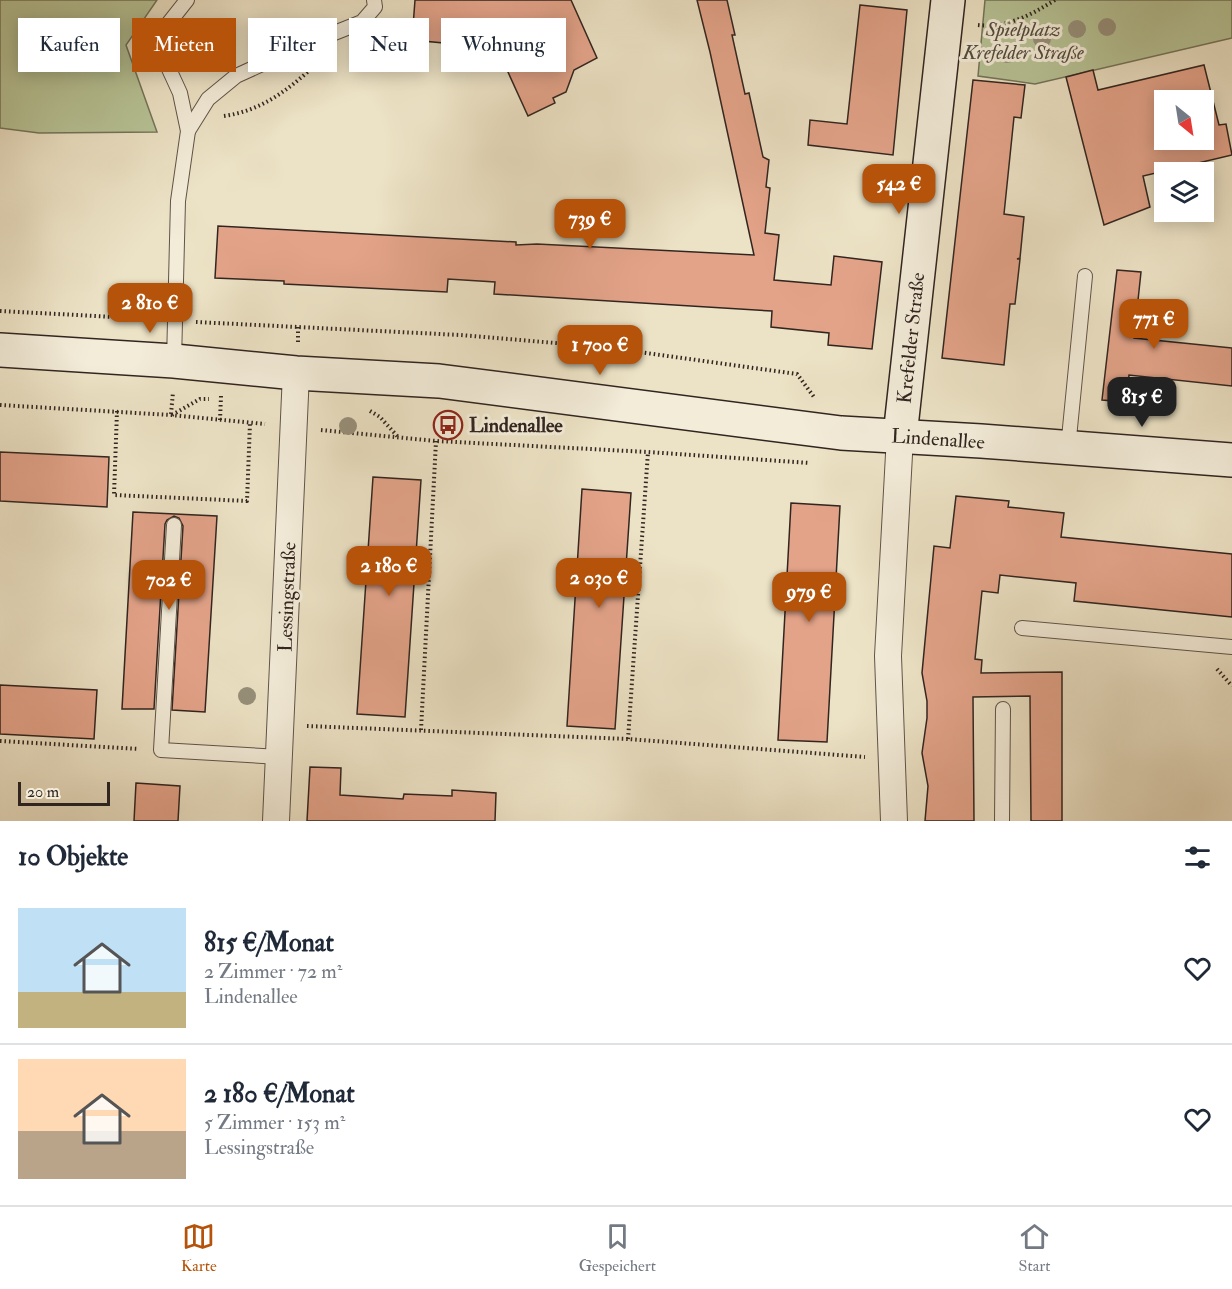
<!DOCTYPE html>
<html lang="de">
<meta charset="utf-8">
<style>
:root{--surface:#fff;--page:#f2f2f3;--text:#1f2937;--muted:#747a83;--line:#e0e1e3;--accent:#b45309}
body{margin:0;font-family:"IM FELL Double Pica",serif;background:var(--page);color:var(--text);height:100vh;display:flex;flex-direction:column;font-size:22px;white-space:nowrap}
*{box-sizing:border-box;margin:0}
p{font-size:20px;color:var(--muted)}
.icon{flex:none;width:33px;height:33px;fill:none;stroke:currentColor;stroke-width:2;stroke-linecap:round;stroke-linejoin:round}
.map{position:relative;height:821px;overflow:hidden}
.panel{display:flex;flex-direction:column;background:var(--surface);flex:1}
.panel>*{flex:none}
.hud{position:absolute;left:18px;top:18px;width:600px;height:54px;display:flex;gap:12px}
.needle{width:39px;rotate:150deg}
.buttons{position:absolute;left:1154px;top:90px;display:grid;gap:12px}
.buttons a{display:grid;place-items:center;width:60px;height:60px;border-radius:0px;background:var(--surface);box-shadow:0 3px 15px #0003;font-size:30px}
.scale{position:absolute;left:18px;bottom:15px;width:92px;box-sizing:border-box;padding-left:6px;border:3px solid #312520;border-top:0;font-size:16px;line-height:21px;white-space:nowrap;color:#312520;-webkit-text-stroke:4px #f3ecd9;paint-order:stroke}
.price{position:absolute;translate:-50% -51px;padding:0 14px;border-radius:12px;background:var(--accent);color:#fff;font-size:20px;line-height:39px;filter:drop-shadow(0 2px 3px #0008)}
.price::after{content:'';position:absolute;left:50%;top:36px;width:18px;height:14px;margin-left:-9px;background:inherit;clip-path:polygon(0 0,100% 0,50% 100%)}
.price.selected{background:#222;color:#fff}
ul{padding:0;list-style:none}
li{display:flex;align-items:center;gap:18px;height:150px;padding:0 18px}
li+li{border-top:2px solid var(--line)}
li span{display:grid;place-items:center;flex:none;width:168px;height:120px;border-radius:0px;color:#555}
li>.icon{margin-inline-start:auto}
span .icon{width:72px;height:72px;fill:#fffc;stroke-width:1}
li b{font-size:26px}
h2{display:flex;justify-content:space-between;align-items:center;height:72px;padding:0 18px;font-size:26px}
.tag{padding:0 21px;border-radius:0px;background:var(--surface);box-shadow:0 3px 15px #0003;font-size:21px;line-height:54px}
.tag.selected{background:var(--accent);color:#fff}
.tab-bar{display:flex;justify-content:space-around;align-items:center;height:84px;border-top:2px solid var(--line);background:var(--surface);font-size:16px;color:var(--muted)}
.tab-bar a{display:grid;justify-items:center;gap:3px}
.tab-bar .selected{color:var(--accent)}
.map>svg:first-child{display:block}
.green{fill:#b7c396;stroke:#74745b;stroke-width:1.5}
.building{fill:#e3a389;stroke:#312520;stroke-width:1.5;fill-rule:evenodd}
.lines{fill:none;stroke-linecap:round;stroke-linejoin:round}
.lane-casing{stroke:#605449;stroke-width:16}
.street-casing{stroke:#605449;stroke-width:28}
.secondary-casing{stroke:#312520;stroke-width:36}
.path{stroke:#312520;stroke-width:4;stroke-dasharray:1.5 3;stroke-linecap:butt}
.lane{stroke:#f3ecd9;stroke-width:14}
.street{stroke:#f3ecd9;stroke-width:26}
.secondary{stroke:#f3ecd9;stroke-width:33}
.tree{fill:#97907b}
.labels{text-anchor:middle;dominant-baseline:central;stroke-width:6;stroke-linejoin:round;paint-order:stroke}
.park-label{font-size:20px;font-style:italic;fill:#524c3e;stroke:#f3ecd9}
.street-label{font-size:20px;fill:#312520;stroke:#f3ecd9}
.poi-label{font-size:20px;font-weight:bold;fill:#312520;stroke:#f3ecd9;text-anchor:start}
</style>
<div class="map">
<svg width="1232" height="821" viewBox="0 0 1232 821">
<rect width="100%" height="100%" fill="#ece2c5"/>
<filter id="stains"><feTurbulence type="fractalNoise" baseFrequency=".00333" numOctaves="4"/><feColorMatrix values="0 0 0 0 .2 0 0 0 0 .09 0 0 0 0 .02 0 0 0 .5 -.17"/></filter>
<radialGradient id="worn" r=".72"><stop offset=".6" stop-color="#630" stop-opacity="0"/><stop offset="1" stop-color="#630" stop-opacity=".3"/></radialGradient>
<g class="green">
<polygon points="0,0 157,0 126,45 157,132 39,133 0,128"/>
<polygon points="985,0 1232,0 1232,38 1035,84 978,76"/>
</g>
<g class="building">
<polygon points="415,0 571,0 597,58 574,70 566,92 553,98 555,103 528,116 497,48 412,40"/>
<polygon points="697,0 727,0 735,35 732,35 745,94 749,93 763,157 769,160 766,187 770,188 765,233 779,235 774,280 831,285 834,256 882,262 872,349 828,345 829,333 771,327 772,311 494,294 495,282 448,279 447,292 284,284 284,281 215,278 218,226 516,242 516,245 537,244 754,255 710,52"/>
<polygon points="860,5 907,10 893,155 808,145 810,120 847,124"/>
<path d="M1204,65l15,60 7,-1 6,31 -89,21 7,31 -46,18 -38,-148 27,-7 5,20zM1164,100h39v40h-39z"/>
<polygon points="973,80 1025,85 1021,118 1014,117 1004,214 1024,217 1020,258 1017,259 1020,259 1015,304 1010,304 1004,365 942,358"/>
<polygon points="1117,270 1141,272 1134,338 1232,348 1232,386 1129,375 1126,402 1102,400"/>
<polygon points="0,452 109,457 107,507 0,501"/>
<polygon points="373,477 421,480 405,717 357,714"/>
<polygon points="582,489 631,493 615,729 567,726"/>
<polygon points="956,496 1009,501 1008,507 1064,513 1061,537 1232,554 1232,617 1074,601 1076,583 1000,575 998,593 982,591 975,659 982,660 981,673 1062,672 1062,821 1031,821 1030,696 973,697 974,821 925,821 928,786 922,753 927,718 927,701 922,673 934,546 950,548"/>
<polygon points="791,503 840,506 827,742 778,740"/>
<polygon points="133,512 217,516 205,712 172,710 183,526 179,518 174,516 167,520 165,524 154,709 122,709"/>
<polygon points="0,685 97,690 94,739 0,734"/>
<polygon points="310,767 341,768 340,795 403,799 404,794 452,796 452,790 496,793 495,821 307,821"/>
<polygon points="136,783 180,786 178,821 134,821"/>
</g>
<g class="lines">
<g class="lane-casing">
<g id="lane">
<polyline points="188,131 208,99 236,76 304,45 362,22 375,7 374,0"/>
<polyline points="174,361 178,201 188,131 180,93 163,56 168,24 187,0"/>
<polyline points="1068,448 1085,276"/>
<polyline points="174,525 161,750 280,757"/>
<polyline points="1022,628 1232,647"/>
<polyline points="1002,821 1003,709"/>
</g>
</g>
<g class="street-casing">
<g id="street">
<polyline points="276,821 296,373"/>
<polyline points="894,821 888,656 900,436"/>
</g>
</g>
<g class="secondary-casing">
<g id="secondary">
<polyline points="0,350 174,361 296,373 439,381 841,433 981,441 1232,460"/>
<polyline points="900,436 948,0"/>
</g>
</g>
<g class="path">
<path d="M978,25c29,3 53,-10 77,-25"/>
<path d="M224,116c36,-5 63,-25 89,-49"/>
<polyline points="0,311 153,319"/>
<polyline points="196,322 460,335 603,347 797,374 814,397"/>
<polyline points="298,342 298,327"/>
<polyline points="0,405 171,415 265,424"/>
<polyline points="117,411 114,495 247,501 250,423"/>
<polyline points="370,411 380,417 399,438"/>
<polyline points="171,414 173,392"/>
<polyline points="172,415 200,399 209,399"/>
<polyline points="220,420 221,396"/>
<polyline points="321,430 436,441 648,452 810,463"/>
<polyline points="1217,669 1232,686"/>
<polyline points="307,726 628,739 865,757"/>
<polyline points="421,730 436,441"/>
<polyline points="628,739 648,452"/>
<polyline points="0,741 139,749"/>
</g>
<use href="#lane" class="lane"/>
<use href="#street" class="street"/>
<use href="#secondary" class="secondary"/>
</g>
<g class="tree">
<circle cx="1107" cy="27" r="9"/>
<circle cx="1077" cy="29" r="9"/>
<circle cx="1042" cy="39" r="9"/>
<circle cx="1007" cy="54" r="9"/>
<circle cx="348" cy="426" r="9"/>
<circle cx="247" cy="696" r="9"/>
</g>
<defs>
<g id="bus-ring" transform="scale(1.5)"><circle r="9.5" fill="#f3ecd9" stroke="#8f2418" stroke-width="1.5"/><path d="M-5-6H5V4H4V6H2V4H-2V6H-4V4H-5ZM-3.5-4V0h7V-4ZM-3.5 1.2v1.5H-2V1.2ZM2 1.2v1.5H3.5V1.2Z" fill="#8f2418"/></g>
</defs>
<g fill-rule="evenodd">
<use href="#bus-ring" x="448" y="425"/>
</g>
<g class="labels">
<g class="park-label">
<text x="1023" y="29">Spielplatz<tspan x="1023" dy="23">Krefelder Straße</tspan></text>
</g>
<g class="street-label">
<text transform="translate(911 338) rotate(-84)">Krefelder Straße</text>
<text transform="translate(938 439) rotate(4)">Lindenallee</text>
<text transform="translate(287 597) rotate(-88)">Lessingstraße</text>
</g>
<g class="poi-label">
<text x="469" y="425">Lindenallee</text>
</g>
</g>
<rect width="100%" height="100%" filter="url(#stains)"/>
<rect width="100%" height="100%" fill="url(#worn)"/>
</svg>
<div class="buttons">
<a><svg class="needle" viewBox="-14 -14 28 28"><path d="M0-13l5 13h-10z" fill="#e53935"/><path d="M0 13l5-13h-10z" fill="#747a83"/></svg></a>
<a><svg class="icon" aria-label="layers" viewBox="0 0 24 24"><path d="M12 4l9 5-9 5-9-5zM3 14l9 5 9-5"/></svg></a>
</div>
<div class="scale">20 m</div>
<b class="price" style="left:899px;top:215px">542 €</b>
<b class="price" style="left:590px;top:250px">739 €</b>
<b class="price" style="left:150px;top:334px">2 810 €</b>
<b class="price" style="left:1154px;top:350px">771 €</b>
<b class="price" style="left:600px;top:376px">1 700 €</b>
<b class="price selected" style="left:1142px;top:428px">815 €</b>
<b class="price" style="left:389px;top:597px">2 180 €</b>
<b class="price" style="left:599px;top:609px">2 030 €</b>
<b class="price" style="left:169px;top:611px">702 €</b>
<b class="price" style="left:809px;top:623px">979 €</b>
<div class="hud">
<a class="tag">Kaufen</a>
<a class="tag selected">Mieten</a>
<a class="tag">Filter</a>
<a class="tag">Neu</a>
<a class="tag">Wohnung</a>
</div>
</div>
<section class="panel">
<h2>10 Objekte<svg class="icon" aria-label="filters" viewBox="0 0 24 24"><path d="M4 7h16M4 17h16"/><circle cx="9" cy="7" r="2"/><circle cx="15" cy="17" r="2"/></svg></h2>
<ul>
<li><span style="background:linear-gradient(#bfe0f5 70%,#c2b280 0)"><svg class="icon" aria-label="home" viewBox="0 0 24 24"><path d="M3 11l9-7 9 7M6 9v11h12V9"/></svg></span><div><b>815 €/Monat</b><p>2 Zimmer · 72 m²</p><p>Lindenallee</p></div><svg class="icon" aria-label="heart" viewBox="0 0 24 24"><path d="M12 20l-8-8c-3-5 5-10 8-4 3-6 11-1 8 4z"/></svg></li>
<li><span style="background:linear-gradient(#ffd9b3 60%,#b9a48a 0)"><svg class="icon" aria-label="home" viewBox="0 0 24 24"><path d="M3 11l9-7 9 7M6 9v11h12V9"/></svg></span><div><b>2 180 €/Monat</b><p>5 Zimmer · 153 m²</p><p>Lessingstraße</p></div><svg class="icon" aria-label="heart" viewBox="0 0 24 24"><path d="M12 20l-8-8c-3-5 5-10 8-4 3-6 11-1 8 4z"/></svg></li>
</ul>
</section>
<nav class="tab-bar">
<a class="selected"><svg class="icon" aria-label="map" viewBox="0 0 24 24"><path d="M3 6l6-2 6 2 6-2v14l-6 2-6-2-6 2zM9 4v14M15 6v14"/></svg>Karte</a>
<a><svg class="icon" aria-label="saved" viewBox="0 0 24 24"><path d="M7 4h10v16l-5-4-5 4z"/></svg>Gespeichert</a>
<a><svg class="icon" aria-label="home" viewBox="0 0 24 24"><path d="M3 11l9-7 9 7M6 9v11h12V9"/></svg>Start</a>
</nav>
